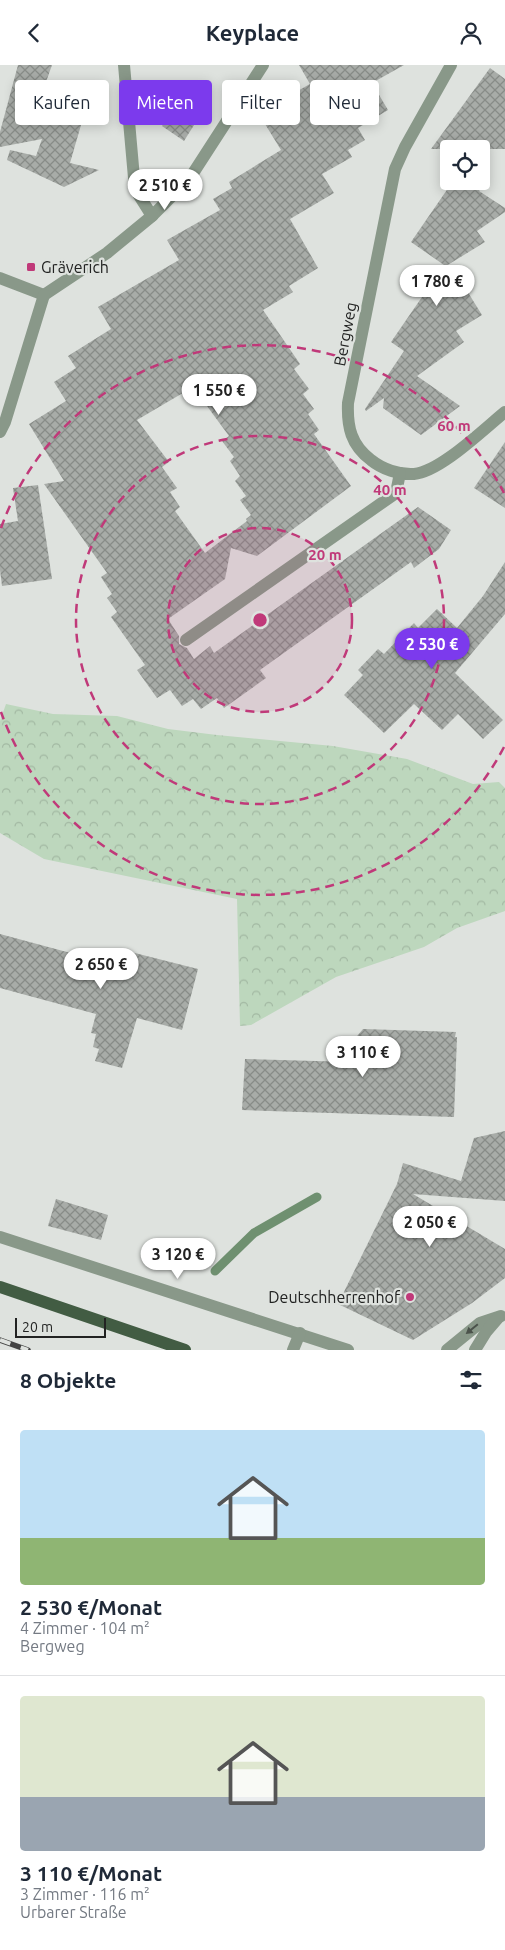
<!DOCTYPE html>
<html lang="de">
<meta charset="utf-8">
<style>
:root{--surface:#fff;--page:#f6f6f7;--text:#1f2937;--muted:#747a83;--line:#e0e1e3;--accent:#7c3aed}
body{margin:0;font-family:Ubuntu,sans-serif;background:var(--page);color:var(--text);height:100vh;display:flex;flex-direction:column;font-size:19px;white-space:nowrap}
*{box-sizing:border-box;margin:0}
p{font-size:16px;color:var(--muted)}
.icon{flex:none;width:28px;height:28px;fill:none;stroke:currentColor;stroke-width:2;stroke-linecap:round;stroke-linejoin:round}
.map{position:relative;height:1285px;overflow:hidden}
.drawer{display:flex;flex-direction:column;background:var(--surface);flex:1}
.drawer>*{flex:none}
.top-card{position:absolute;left:15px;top:15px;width:475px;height:45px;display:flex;gap:10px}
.controls{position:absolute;left:440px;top:75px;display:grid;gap:10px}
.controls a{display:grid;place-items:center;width:50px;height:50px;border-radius:5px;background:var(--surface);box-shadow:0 2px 12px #0003;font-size:25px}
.scale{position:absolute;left:15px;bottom:12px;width:91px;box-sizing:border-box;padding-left:5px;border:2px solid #222322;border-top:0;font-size:14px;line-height:18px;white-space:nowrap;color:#222322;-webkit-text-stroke:4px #dee2de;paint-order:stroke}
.price{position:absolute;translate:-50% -42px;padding:0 11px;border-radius:18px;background:#fff;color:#222;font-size:16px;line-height:32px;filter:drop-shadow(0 1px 2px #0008)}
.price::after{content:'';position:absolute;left:50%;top:30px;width:15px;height:11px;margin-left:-8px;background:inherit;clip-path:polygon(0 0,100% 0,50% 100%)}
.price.selected{background:var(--accent);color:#fff}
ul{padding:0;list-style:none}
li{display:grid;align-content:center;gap:10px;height:265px;padding:0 20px}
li+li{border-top:1px solid var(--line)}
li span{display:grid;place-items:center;height:155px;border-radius:5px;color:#555}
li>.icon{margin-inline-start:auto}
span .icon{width:90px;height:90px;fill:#fffc;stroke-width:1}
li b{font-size:21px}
h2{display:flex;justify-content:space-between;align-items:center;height:60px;padding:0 20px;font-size:21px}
.pill{padding:0 18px;border-radius:5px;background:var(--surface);box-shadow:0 2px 12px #0003;font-size:18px;line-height:45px}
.pill.selected{background:var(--accent);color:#fff}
header{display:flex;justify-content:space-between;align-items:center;height:65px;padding:0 20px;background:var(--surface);font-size:22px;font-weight:700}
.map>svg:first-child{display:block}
.forest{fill:url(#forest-crowns)}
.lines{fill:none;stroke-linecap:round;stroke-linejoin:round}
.stream{stroke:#6f9070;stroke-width:9}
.building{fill:url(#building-cross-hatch);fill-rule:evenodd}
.minor{stroke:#899889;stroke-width:12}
.major{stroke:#425c43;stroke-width:12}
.rail-casing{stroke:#424342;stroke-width:5.5}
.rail{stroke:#dee2de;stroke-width:4;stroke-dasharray:11;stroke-linecap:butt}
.oneway{fill:#4b524b}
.ring{fill:none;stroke:#c03979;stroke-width:2.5;stroke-dasharray:9 6}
.poi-dot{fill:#c03979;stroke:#dee2de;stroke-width:2}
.labels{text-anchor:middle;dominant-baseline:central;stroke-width:4.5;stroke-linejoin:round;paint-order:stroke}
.poi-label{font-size:16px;fill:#222322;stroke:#dee2de;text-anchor:start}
.street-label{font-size:16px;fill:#222322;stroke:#dee2de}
.centre{fill:#c03979;stroke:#dee2de;stroke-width:2.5}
.ring-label{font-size:15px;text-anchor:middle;font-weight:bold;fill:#c03979;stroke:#dee2de;stroke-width:4.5;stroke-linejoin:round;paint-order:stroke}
</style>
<header><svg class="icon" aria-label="back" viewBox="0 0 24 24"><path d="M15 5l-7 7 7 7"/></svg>Keyplace<svg class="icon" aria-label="person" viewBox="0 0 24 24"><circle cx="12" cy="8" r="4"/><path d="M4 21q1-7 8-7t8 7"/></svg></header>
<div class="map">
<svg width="505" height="1285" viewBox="0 0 505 1285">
<defs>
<pattern id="forest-crowns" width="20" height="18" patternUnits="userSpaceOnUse" patternTransform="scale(1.25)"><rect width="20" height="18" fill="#bdd7bd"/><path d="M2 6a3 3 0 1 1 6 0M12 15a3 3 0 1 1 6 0" fill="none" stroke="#a2b8a2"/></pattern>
<pattern id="building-cross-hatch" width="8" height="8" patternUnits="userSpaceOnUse" patternTransform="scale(1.25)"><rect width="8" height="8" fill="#a8aca8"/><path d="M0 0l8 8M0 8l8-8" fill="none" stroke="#888c88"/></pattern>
</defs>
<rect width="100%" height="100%" fill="#dee2de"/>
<polygon class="forest" points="6,639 53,649 117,651 168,664 217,670 333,681 407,694 473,719 499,717 505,723 505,846 457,863 424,882 336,912 251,960 240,961 237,834 44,794 0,768 0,656"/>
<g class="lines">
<polyline class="stream" points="215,1206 254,1168 317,1132"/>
</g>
<g class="building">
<polygon points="18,0 52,0 46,17 90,29 70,98 99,105 64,122 7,95 10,85 36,91 42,74 0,82 0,67"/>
<path d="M299,0h105l-32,18 16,27 -30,18 7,12 -17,10 4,7 -30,17 12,19 -44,26 28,49 -29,18 4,6 -30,18 37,54 -6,5 15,20 -6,5 11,15 -6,5 11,16 -5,4 37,52 -94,70 -26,-8 -6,31 -57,40 11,17v8l8,4 7,11 16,-13 4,7 204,-146 33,23 -12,19 -25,19 -3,-6 -151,108 6,8 -42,30 -7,-10 -16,11 -8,-10 -11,7 -12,-16 -13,8 -20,-28 8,-5 -34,-48 6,-5 -10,-14 5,-4 -11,-17 6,-4 -63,-89 20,-3 -35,-57 37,-23 -12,-19 22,-14 -8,-12 43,-27 -13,-22 81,-47 -12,-20 53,-30 -7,-11 19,-11 -3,-6 52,-32 -16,-26 18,-11 -5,-11 32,-18zM193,322l36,49 -7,5 12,16 -4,4 10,15 -5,5 11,15 -6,4 11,15 -5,4 1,2 -42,32 -30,-42 5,-4 -10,-15 7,-4 -15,-21 7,-5 -32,-42z"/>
<polygon points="490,3 505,14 505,84 431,84"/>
<polygon points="189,19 211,33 184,76 162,61"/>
<polygon points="453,116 486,116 479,126 505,143 505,147 477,166 485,177 446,201 468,216 464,221 482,250 456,266 464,277 417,311 460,341 421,370 383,343 384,333 366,346 365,344 404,286 391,277 444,200 411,177"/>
<polygon points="505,377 505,443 474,423"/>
<polygon points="38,420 52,514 2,521 0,505 0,459 18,456 13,423"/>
<polygon points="505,497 505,549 455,608 503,655 483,674 458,649 442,665 414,639 384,668 344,630 363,610 358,605 378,584 384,589 414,558 418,563 437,544 457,563 483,531"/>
<polygon points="0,869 115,900 119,884 198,904 182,965 137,953 122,1003 95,996 99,984 93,982 96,969 91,968 96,949 0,923"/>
<polygon points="363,964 456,967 455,972 457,972 454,1052 242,1045 245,994 351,997 352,977"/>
<polygon points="505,1066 505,1136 413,1129 505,1184 505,1213 472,1238 413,1275 338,1239 397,1119 403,1098 461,1116 474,1073"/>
<polygon points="56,1134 108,1150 101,1175 48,1161"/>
</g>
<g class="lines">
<g class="minor">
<path d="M451,0l-46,82 -10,22 -47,234c-1,24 3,42 23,57 11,9 28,15 43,14 26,-2 70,-45 91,-62"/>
<polyline points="152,151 190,113 263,0"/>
<polyline points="0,213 44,230"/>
<polyline points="44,230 107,188 152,151 135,124 124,0"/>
<polyline points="0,367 5,357 44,230"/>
<polyline points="186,575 396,428 400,408"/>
<polyline points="0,1172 348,1285"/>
<polyline points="293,1285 300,1268"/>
<polyline points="447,1285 480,1258 501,1251"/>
<polyline points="475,1285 486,1267 498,1253"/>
</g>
<polyline class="major" points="0,1222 185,1285"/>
<g class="rail-casing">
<polyline id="rail" points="0,1275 28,1285"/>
</g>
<use href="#rail" class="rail"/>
</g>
<defs><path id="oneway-solid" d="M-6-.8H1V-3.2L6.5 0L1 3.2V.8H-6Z" transform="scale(1.25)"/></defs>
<use class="oneway" href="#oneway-solid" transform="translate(472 1264) rotate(141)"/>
<circle cx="260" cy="555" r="92" fill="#c03979" fill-opacity=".12"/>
<g class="ring">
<circle cx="260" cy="555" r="92"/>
<circle cx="260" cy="555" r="184"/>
<path d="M504 682A275 275 0 0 1 1 647M1 463A275 275 0 0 1 504 428"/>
</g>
<g class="poi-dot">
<rect x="26" y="197" width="10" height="10" rx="2.5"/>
<circle cx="410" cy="1232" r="5"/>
</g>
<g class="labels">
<g class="poi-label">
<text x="41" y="202">Gräverich</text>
<text x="400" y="1232" text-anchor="end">Deutschherrenhof</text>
</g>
<g class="street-label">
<text transform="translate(345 269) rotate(-79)">Bergweg</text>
</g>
</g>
<circle cx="260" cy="555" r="8" class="centre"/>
<g class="ring-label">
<text x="454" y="366">60 m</text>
<text x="390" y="430">40 m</text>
<text x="325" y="495">20 m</text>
</g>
</svg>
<div class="controls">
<a><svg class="icon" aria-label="locate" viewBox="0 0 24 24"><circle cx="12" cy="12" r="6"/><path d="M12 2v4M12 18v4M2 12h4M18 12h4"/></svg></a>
</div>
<div class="scale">20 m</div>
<b class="price" style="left:165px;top:146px">2 510 €</b>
<b class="price" style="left:437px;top:242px">1 780 €</b>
<b class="price" style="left:219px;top:351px">1 550 €</b>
<b class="price selected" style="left:432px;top:605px">2 530 €</b>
<b class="price" style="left:101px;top:925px">2 650 €</b>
<b class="price" style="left:363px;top:1013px">3 110 €</b>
<b class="price" style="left:430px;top:1183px">2 050 €</b>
<b class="price" style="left:178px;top:1215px">3 120 €</b>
<div class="top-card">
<a class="pill">Kaufen</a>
<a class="pill selected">Mieten</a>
<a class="pill">Filter</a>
<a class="pill">Neu</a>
</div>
</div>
<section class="drawer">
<h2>8 Objekte<svg class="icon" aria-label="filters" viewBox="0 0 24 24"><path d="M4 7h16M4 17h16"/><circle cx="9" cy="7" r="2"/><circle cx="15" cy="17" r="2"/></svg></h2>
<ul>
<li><span style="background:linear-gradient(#bfe0f5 70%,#8fb573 0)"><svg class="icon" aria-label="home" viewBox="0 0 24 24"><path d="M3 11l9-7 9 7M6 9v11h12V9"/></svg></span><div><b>2 530 €/Monat</b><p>4 Zimmer · 104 m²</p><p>Bergweg</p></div></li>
<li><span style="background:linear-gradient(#dfe7d0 65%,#9aa5b1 0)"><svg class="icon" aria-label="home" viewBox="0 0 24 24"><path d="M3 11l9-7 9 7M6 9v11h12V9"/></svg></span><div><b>3 110 €/Monat</b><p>3 Zimmer · 116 m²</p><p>Urbarer Straße</p></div></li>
</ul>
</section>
